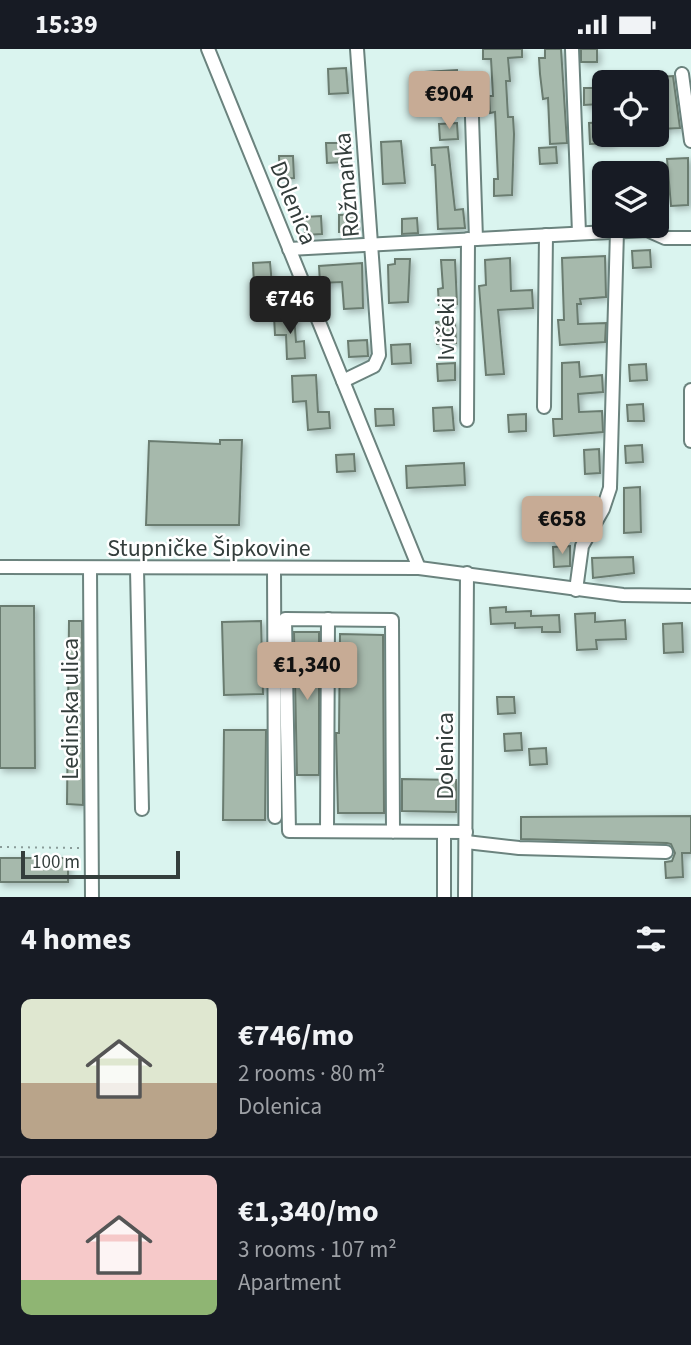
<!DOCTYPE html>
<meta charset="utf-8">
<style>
:root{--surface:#171b24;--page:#20242c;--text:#f1f3f6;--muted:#9ea1a6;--line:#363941;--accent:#c7ab95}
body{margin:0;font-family:"Source Sans 3",sans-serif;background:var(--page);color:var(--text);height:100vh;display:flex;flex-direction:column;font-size:26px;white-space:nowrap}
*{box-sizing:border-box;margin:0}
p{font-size:23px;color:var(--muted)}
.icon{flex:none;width:38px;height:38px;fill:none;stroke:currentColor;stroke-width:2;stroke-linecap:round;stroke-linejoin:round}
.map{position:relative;height:848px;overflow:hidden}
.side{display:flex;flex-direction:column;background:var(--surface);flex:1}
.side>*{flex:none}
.controls{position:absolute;left:592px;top:21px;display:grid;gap:14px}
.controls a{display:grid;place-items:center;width:77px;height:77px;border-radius:10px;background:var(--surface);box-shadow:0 2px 5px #0004;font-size:35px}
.scale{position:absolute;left:21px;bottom:18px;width:159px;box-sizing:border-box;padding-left:7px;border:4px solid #343e3c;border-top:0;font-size:19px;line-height:24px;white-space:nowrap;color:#343e3c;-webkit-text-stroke:5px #fff;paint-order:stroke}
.price{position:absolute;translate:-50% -60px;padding:0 16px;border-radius:7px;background:var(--accent);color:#111;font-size:23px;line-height:46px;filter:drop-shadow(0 2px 4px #0008)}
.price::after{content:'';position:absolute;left:50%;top:42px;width:21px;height:16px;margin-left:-10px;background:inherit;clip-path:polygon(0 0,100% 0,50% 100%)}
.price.current{background:#222;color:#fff}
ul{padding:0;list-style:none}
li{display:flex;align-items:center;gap:21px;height:175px;padding:0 21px}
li+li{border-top:2px solid var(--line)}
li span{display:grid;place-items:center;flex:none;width:196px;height:140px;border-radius:10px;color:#555}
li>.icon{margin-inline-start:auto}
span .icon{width:84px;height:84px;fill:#fffc;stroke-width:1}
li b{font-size:30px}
h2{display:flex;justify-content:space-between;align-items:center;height:84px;padding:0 21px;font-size:30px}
.status{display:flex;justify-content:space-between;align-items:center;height:49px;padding:0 35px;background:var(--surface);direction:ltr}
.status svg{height:19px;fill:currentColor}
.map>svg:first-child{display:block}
.building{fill:#a6b9ac;stroke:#6a7c70;stroke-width:2;filter:url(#shadow)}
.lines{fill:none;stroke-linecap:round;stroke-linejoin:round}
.minor-casing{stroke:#6b837e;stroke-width:16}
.path{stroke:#8a9c99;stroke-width:2;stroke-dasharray:2 5;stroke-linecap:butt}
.minor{stroke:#fff;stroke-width:12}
.labels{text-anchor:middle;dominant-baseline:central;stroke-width:5;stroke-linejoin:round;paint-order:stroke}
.street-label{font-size:24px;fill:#343e3c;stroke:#fff}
</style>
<div class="status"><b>15:39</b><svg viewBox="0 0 49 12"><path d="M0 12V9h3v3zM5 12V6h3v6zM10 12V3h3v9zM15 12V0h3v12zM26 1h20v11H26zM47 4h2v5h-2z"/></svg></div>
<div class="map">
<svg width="691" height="848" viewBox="0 0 691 848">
<defs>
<filter id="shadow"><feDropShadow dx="3" dy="3" stdDeviation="3.5" flood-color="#0004"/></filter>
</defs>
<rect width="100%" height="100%" fill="#daf4ef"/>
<g class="building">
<polygon points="483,0 522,0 522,8 508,9 510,32 506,32 508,68 513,68 514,85 512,146 494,147 494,130 498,130 495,63 490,64 489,47 493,47 491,10 483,10"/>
<polygon points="545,0 561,0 567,94 550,95 548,49 543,50 540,25 539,9 545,9"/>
<rect x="581" y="0" width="16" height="13"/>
<polygon points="346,19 348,44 329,45 328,20"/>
<polygon points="457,21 458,37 425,39 425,23"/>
<polygon points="673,27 680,79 660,80 659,28"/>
<polygon points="584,39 601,39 601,55 584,56"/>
<polygon points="604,73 604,86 612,86 612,94 590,95 589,74"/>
<polygon points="457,74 458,90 440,91 439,75"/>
<polygon points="401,92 405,134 383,135 381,93"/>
<polygon points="326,94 344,94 345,113 327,114"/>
<polygon points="448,98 455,161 463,160 465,179 438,180 435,116 432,116 431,99"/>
<polygon points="556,98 557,114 540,115 539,99"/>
<polygon points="279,107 293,107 294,129 280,130"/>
<polygon points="688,109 688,156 671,157 667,110"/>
<polygon points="356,165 357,182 339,183 339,166"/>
<polygon points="321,167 322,185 305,186 304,168"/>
<polygon points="417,169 418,184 402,185 402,170"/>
<polygon points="650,201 651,218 633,219 632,202"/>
<polygon points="605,207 606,248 580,250 581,255 577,255 578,275 606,274 605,293 560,296 558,271 564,271 562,209"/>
<polygon points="510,209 511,242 532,241 533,259 498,261 504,325 486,326 479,237 486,236 485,211"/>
<polygon points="395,210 410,210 408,253 389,254 388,216 395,215"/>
<polygon points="441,211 455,211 457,255 439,256 438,240 443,239"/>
<polygon points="270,213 272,236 254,236 253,214"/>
<polygon points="362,214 363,259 344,260 342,233 320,234 319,217"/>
<polygon points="294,266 296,293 304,292 305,309 287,310 286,286 275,286 274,267"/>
<polygon points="455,272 456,294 437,295 436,273"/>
<polygon points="367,291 368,307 349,308 348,292"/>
<polygon points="410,295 411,314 392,315 391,296"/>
<polygon points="579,313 580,328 602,326 603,343 578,345 579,363 602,362 603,383 554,387 553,370 562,370 562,314"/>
<polygon points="455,314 455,331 438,332 437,315"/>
<polygon points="646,315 647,331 630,332 629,316"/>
<polygon points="316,326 318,363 329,363 330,379 308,381 306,352 293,353 292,327"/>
<polygon points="643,355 644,372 628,372 627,356"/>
<polygon points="452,358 454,381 434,382 433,359"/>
<polygon points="375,360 393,360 394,376 376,377"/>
<polygon points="526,365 526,382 509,383 508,366"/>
<polygon points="220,391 242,391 239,476 146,476 149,392 220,395"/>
<polygon points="642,396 643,413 626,414 625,397"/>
<polygon points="599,400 600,424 585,425 584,401"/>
<polygon points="354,405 355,422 337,423 336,406"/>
<polygon points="464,414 465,436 407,439 406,417"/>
<polygon points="640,438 641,483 624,484 624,439"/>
<polygon points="585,463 586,472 582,480 527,483 526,466"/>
<polygon points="570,497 570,517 554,518 553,498"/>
<polygon points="633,508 634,524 593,529 592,509"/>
<polygon points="0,557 34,557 35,719 0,719"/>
<polygon points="506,558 506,563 531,562 531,567 559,566 560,583 542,583 542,578 515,579 515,574 491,575 490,559"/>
<polygon points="595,564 595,573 625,571 626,590 596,591 597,600 577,601 575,565"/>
<polygon points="69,572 82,572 83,756 67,755"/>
<polygon points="261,572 263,645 224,646 222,573"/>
<polygon points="682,574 683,603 664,604 663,575"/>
<polygon points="294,583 319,583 319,726 297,726"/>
<polygon points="340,585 383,586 384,764 338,764 336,684 339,684"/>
<polygon points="497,648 514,648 515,664 498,665"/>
<polygon points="224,681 266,681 265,771 223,771"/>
<polygon points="521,684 522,701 505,702 504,685"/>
<polygon points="546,699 547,715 530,716 529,700"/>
<polygon points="402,730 456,731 456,763 402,762"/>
<polygon points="691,767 691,804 682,804 683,828 666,829 665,813 672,812 675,804 671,795 667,794 521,790 521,768"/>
<rect x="0" y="809" width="68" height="24"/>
</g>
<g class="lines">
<g class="minor-casing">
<g id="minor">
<polyline points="208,0 419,519"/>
<polyline points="572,0 579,184"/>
<polyline points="682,25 691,92"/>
<polyline points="471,38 476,190"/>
<polyline points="289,200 647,181 665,189 691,189"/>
<polyline points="343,332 374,317 379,306 357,0"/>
<polyline points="691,341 691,392"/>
<polyline points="544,358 546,186"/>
<polyline points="467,371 468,190"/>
<polyline points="0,518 419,519 623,546 691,547"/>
<polyline points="274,519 275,768"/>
<polyline points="90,520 92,848"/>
<polyline points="137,520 142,760"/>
<polyline points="576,541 582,497 603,460 610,439 617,182"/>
<polyline points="327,782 328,570"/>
<polyline points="393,783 392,571 285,570 289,782 466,783"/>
<polyline points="444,783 444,848"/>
<polyline points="466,793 519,799 666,803"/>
<polyline points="465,848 467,524"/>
</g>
</g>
<polyline class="path" points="0,798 79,799"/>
<use href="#minor" class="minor"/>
</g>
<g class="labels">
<g class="street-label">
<text transform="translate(347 136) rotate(-95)">Rožmanka</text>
<text transform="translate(293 154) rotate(68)">Dolenica</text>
<text transform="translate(446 280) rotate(-90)">Ivičeki</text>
<text x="209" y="499">Stupničke Šipkovine</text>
<text transform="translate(70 660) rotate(-90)">Ledinska ulica</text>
<text transform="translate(445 707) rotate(-90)">Dolenica</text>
</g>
</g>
</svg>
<div class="controls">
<a><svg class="icon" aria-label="locate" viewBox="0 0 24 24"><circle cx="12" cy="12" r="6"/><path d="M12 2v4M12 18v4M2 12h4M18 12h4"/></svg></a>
<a><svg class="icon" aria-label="layers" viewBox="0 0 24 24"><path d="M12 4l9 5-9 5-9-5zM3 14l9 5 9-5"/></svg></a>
</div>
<div class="scale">100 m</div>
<b class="price" style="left:449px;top:82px">€904</b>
<b class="price current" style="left:290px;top:287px">€746</b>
<b class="price" style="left:562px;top:507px">€658</b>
<b class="price" style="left:307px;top:653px">€1,340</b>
</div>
<section class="side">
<h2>4 homes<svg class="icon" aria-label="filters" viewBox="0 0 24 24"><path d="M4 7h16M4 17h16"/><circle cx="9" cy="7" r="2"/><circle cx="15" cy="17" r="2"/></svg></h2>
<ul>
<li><span style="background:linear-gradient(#dfe7d0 60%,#b9a48a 0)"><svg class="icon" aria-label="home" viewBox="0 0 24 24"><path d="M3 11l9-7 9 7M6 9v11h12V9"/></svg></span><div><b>€746/mo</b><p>2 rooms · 80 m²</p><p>Dolenica</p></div></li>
<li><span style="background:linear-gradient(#f6c9c9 75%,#8fb573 0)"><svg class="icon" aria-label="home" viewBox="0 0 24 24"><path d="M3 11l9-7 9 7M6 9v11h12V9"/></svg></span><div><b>€1,340/mo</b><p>3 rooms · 107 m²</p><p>Apartment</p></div></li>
</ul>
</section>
